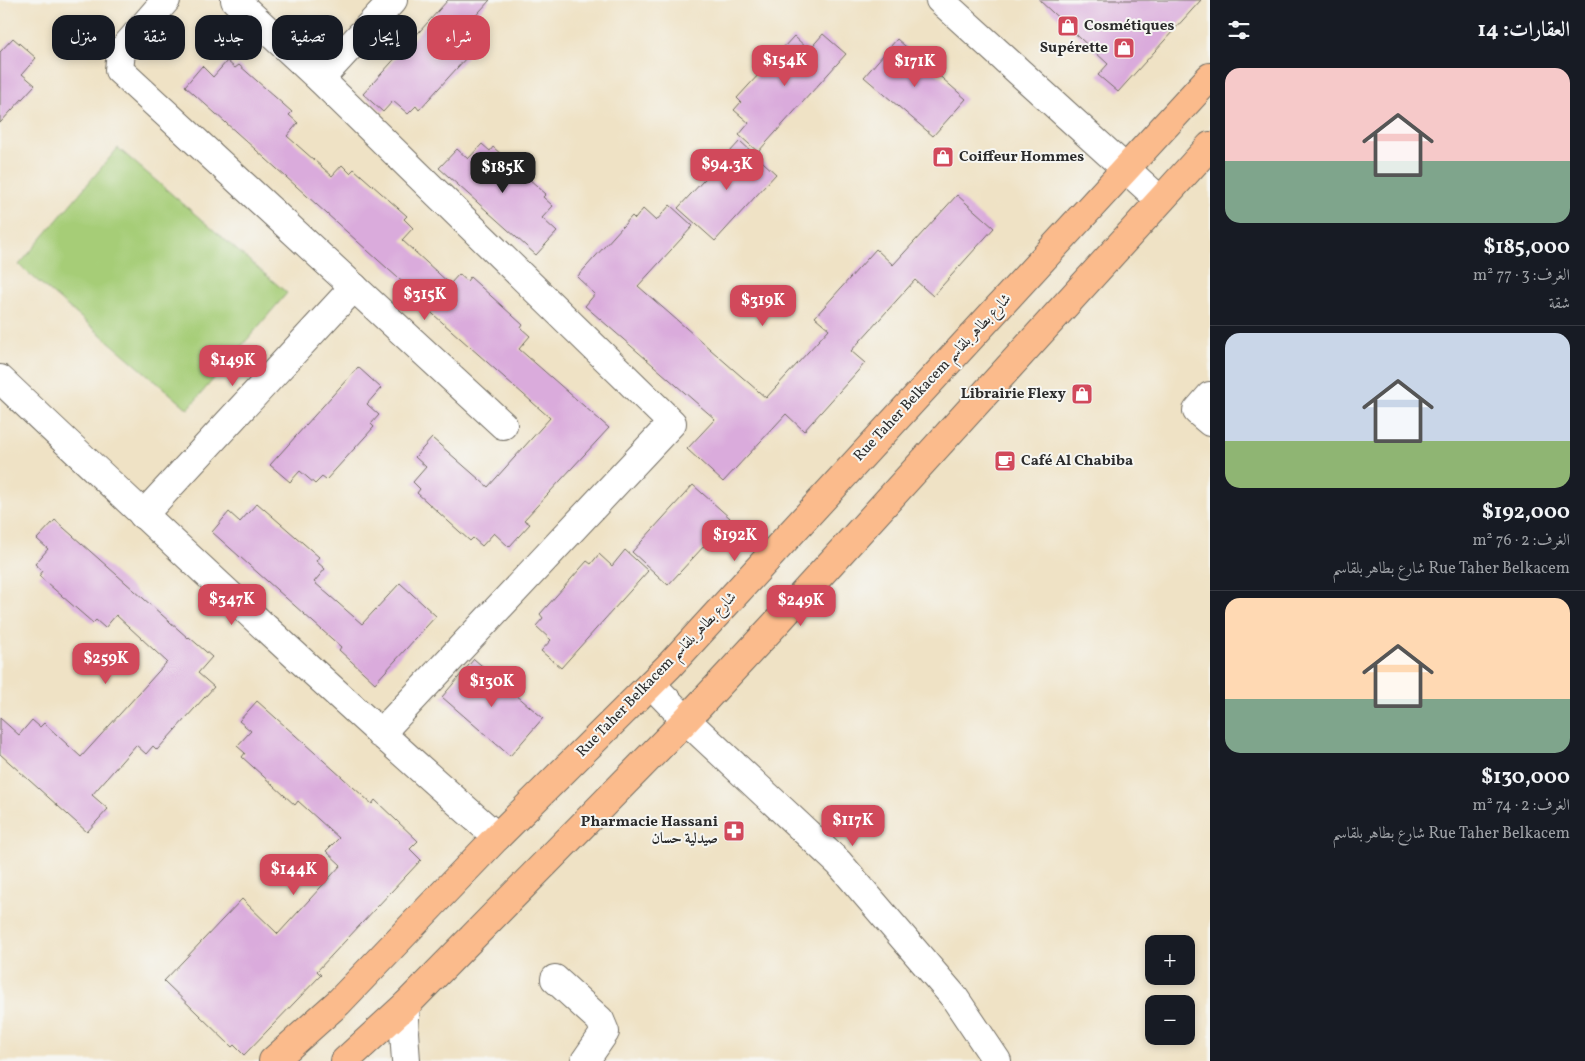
<!DOCTYPE html>
<html lang="ar">
<meta charset="utf-8">
<style>
:root{--surface:#171b24;--page:#20242c;--text:#f1f3f6;--muted:#9ea1a6;--line:#363941;--accent:#d1495b}
body{margin:0;font-family:Vollkorn,Amiri,serif;background:var(--page);color:var(--text);direction:rtl;height:100vh;display:flex;flex-direction:column;font-size:19px;white-space:nowrap}
*{box-sizing:border-box;margin:0}
p{font-size:16px;color:var(--muted)}
.icon{flex:none;width:28px;height:28px;fill:none;stroke:currentColor;stroke-width:2;stroke-linecap:round;stroke-linejoin:round}
.map{position:relative;flex:1;overflow:hidden;direction:ltr}
.side{display:flex;flex-direction:column;background:var(--surface);width:375px}
.side>*{flex:none}
.hud{position:absolute;left:15px;top:15px;width:475px;height:45px;direction:rtl;display:flex;gap:10px}
.fabs{position:absolute;left:1145px;top:935px;display:grid;gap:10px}
.fabs a{display:grid;place-items:center;width:50px;height:50px;border-radius:10px;background:var(--surface);box-shadow:0 2px 8px #0003;font-size:25px}
.price{position:absolute;translate:-50% -42px;padding:0 11px;border-radius:10px;background:var(--accent);color:#fff;font-size:16px;line-height:32px;filter:drop-shadow(0 1px 2px #0008)}
.price::after{content:'';position:absolute;left:50%;top:30px;width:15px;height:11px;margin-left:-8px;background:inherit;clip-path:polygon(0 0,100% 0,50% 100%)}
.price.active{background:#222;color:#fff}
ul{padding:0;list-style:none}
li{display:grid;align-content:center;gap:10px;height:265px;padding:0 15px}
li+li{border-top:1px solid var(--line)}
li span{display:grid;place-items:center;height:155px;border-radius:15px;color:#555}
li>.icon{margin-inline-start:auto}
span .icon{width:90px;height:90px;fill:#fffc;stroke-width:1}
li b{font-size:21px}
h2{display:flex;justify-content:space-between;align-items:center;height:60px;padding:0 15px;font-size:21px}
.pill{padding:0 18px;border-radius:15px;background:var(--surface);box-shadow:0 2px 8px #0003;font-size:18px;line-height:45px}
.pill.active{background:var(--accent);color:#fff}
main{display:flex;flex:1;min-height:0}
.map>svg:first-child{display:block}
.green{fill:#a6cd77;stroke:#687c51}
.building{fill:#daabdc}
.lines{fill:none;stroke-linecap:round;stroke-linejoin:round}
.minor-casing{stroke:#706b61;stroke-width:30}
.major-casing{stroke:#706b61;stroke-width:30}
.minor{stroke:#fff;stroke-width:28}
.major{stroke:#fbbb8c;stroke-width:28}
.labels{text-anchor:middle;dominant-baseline:central;stroke-width:4;stroke-linejoin:round;paint-order:stroke}
.poi-label{font-size:15px;font-weight:bold;fill:#2b2b2b;stroke:#f6f6f2;text-anchor:start}
.street-label{font-size:15px;fill:#2b2b2b;stroke:#f6f6f2}
</style>
<main>
<section class="side">
<h2>العقارات: 14<svg class="icon" aria-label="filters" viewBox="0 0 24 24"><path d="M4 7h16M4 17h16"/><circle cx="9" cy="7" r="2"/><circle cx="15" cy="17" r="2"/></svg></h2>
<ul>
<li><span style="background:linear-gradient(#f6c9c9 60%,#7fa58c 0)"><svg class="icon" aria-label="home" viewBox="0 0 24 24"><path d="M3 11l9-7 9 7M6 9v11h12V9"/></svg></span><div><b>$185,000</b><p>الغرف: 3 · 77 m²</p><p>شقة</p></div></li>
<li><span style="background:linear-gradient(#c9d6e8 70%,#8fb573 0)"><svg class="icon" aria-label="home" viewBox="0 0 24 24"><path d="M3 11l9-7 9 7M6 9v11h12V9"/></svg></span><div><b>$192,000</b><p>الغرف: 2 · 76 m²</p><p>Rue Taher Belkacem شارع بطاهر بلقاسم</p></div></li>
<li><span style="background:linear-gradient(#ffd9b3 65%,#7fa58c 0)"><svg class="icon" aria-label="home" viewBox="0 0 24 24"><path d="M3 11l9-7 9 7M6 9v11h12V9"/></svg></span><div><b>$130,000</b><p>الغرف: 2 · 74 m²</p><p>Rue Taher Belkacem شارع بطاهر بلقاسم</p></div></li>
</ul>
</section>
<div class="map">
<svg width="1210" height="1061" viewBox="0 0 1210 1061">
<rect width="100%" height="100%" fill="#f6f6f2"/>
<filter id="ink" filterUnits="userSpaceOnUse"><feTurbulence type="fractalNoise" baseFrequency=".02" numOctaves="2"/><feDisplacementMap in="SourceGraphic" scale="10" xChannelSelector="R" yChannelSelector="G"/><feConvolveMatrix kernelMatrix="1 2 1 2 8 2 1 2 1" color-interpolation-filters="sRGB"/></filter>
<filter id="wash" filterUnits="userSpaceOnUse"><feTurbulence type="fractalNoise" baseFrequency=".0096" numOctaves="4" result="noise"/><feDisplacementMap in="SourceGraphic" scale="20" xChannelSelector="R" yChannelSelector="G"/><feGaussianBlur stdDeviation="1.12" result="paint"/><feColorMatrix in="noise" values="0 0 0 0 0 0 0 0 0 0 0 0 0 0 0 0 0 1.4 0 .05"/><feComposite in="paint" operator="in"/></filter>
<g filter="url(#wash)">
<rect width="100%" height="100%" fill="#efe2c5"/>
<polygon class="green" points="118,148 287,293 188,409 19,265"/>
<g id="blocks">
<g class="building">
<polygon points="448,0 490,0 460,33 472,45 464,54 467,57 419,110 416,106 408,114 393,101 383,112 363,94"/>
<polygon points="1039,0 1201,0 1118,92 1098,75 1108,64"/>
<polygon points="823,34 846,54 758,152 739,135 749,123 734,110 741,102 737,98 794,36 809,50"/>
<polygon points="13,38 36,58 22,74 35,85 0,123 0,52"/>
<polygon points="897,39 966,99 933,136 864,77"/>
<polygon points="227,61 235,68 239,65 292,112 289,115 298,123 287,136 332,176 342,165 350,173 354,169 407,216 404,219 413,228 402,240 450,284 459,274 467,281 470,277 523,325 521,328 530,336 519,349 609,428 524,520 530,524 509,547 494,533 482,546 473,538 470,541 417,493 420,489 413,482 426,467 415,457 432,438 488,487 550,418 416,299 418,296 185,86 202,66 213,77"/>
<polygon points="740,141 776,174 715,241 678,208"/>
<polygon points="482,144 490,151 493,147 546,194 543,197 553,206 542,218 557,232 536,255 439,168 457,149 468,159"/>
<polygon points="957,195 994,228 933,296 915,280 851,351 865,363 804,431 786,414 723,482 687,449 715,419 585,306 595,294 577,277 632,216 635,219 643,209 656,221 670,205 693,226 638,286 766,398 829,329 815,317 876,249 893,265"/>
<polygon points="358,367 381,388 367,404 379,415 371,424 374,427 326,480 322,477 315,484 300,471 290,482 270,465"/>
<polygon points="693,485 730,518 668,585 632,552"/>
<polygon points="257,503 319,557 316,561 325,569 314,582 362,624 400,583 436,616 375,683 339,650 341,647 212,532 229,512 240,522"/>
<polygon points="55,520 188,638 189,637 212,657 198,673 214,687 157,750 153,746 146,754 136,745 92,795 108,809 87,832 0,754 0,718 19,735 32,720 40,727 44,723 81,757 167,662 116,615 105,628 96,620 93,623 39,576 43,571 35,564 48,549 37,539"/>
<polygon points="625,550 648,571 561,668 541,651 551,640 536,626 543,618 540,614 587,561 591,564 599,554 612,566"/>
<polygon points="474,659 543,718 510,756 442,697"/>
<polygon points="257,701 372,804 375,800 418,841 410,849 421,860 317,971 321,975 244,1055 234,1045 232,1047 164,981 242,899 278,934 341,865 326,851 339,838 298,801 295,805 242,757 245,753 237,746 251,731 239,721"/>
</g>
</g>
</g>
<g filter="url(#ink)">
<use href="#blocks" fill-opacity="0" stroke="#706b61" stroke-width="1"/>
<g class="lines">
<g class="minor-casing">
<g id="minor">
<polyline points="166,0 121,52 119,70 503,425"/>
<polyline points="235,0 320,79 672,423 380,734"/>
<polyline points="940,0 1160,200"/>
<polyline points="320,79 393,0"/>
<path d="M0,379c163,155 328,309 497,458"/>
<polyline points="1210,396 1197,411 1210,422"/>
<polyline points="143,515 354,287"/>
<polyline points="651,684 686,720 839,863 954,997 997,1061"/>
<polyline points="555,979 600,1020 605,1032 585,1061"/>
<polyline points="406,1005 404,1032 406,1061"/>
</g>
</g>
<g class="major-casing">
<g id="major">
<polyline points="273,1061 339,1002 497,837 669,666 1210,77"/>
<polyline points="345,1061 406,1005 686,720 780,619 1210,146"/>
</g>
</g>
<use href="#minor" class="minor"/>
<use href="#major" class="major"/>
</g>
</g>
<defs>
<g id="shop-square" transform="scale(1.125)"><rect x="-9" y="-9" width="18" height="18" rx="4" fill="#d1495b" stroke="#f6f6f2"/><path d="M-5-2.5h2.3a2.7 3.5 0 0 1 5.4 0H5L5.5 6h-11ZM-1.5-2.5h3a1.5 2.3 0 0 0-3 0Z" fill="#fff"/></g>
<g id="cafe-square" transform="scale(1.125)"><rect x="-9" y="-9" width="18" height="18" rx="4" fill="#d1495b" stroke="#f6f6f2"/><path d="M-5.5-4.5H6V0H3Q3 3.5 0 3.5H-2.5Q-5.5 3.5-5.5 0ZM3-3.2v2h1.7v-2ZM-6 4.5H4V6H-6Z" fill="#fff"/></g>
<g id="pharmacy-square" transform="scale(1.125)"><rect x="-9" y="-9" width="18" height="18" rx="4" fill="#d1495b" stroke="#f6f6f2"/><path d="M-2-6h4v4h4v4h-4v4h-4v-4h-4v-4h4Z" fill="#fff"/></g>
</defs>
<g fill-rule="evenodd">
<use href="#shop-square" x="1068" y="26"/>
<use href="#shop-square" x="1124" y="48"/>
<use href="#shop-square" x="943" y="157"/>
<use href="#shop-square" x="1082" y="394"/>
<use href="#cafe-square" x="1005" y="461"/>
<use href="#pharmacy-square" x="734" y="831"/>
</g>
<g class="labels">
<g class="poi-label">
<text x="1084" y="26">Cosmétiques</text>
<text x="1108" y="48" text-anchor="end">Supérette</text>
<text x="959" y="157">Coiffeur Hommes</text>
<text x="1066" y="394" text-anchor="end">Librairie Flexy</text>
<text x="1021" y="461">Café Al Chabiba</text>
<text x="718" y="822" text-anchor="end">Pharmacie Hassani<tspan x="718" dy="17">صيدلية حسان</tspan></text>
</g>
<g class="street-label">
<text transform="translate(933 378) rotate(-47)">Rue Taher Belkacem شارع بطاهر بلقاسم</text>
<text transform="translate(657 675) rotate(-46)">Rue Taher Belkacem شارع بطاهر بلقاسم</text>
</g>
</g>
</svg>
<div class="fabs">
<a>+</a>
<a>−</a>
</div>
<b class="price" style="left:785px;top:87px">$154K</b>
<b class="price" style="left:915px;top:88px">$171K</b>
<b class="price" style="left:727px;top:191px">$94.3K</b>
<b class="price active" style="left:503px;top:194px">$185K</b>
<b class="price" style="left:425px;top:321px">$315K</b>
<b class="price" style="left:763px;top:327px">$319K</b>
<b class="price" style="left:233px;top:387px">$149K</b>
<b class="price" style="left:735px;top:562px">$192K</b>
<b class="price" style="left:232px;top:626px">$347K</b>
<b class="price" style="left:801px;top:627px">$249K</b>
<b class="price" style="left:106px;top:685px">$259K</b>
<b class="price" style="left:492px;top:708px">$130K</b>
<b class="price" style="left:853px;top:847px">$117K</b>
<b class="price" style="left:294px;top:896px">$144K</b>
<div class="hud">
<a class="pill active">شراء</a>
<a class="pill">إيجار</a>
<a class="pill">تصفية</a>
<a class="pill">جديد</a>
<a class="pill">شقة</a>
<a class="pill">منزل</a>
</div>
</div>
</main>
